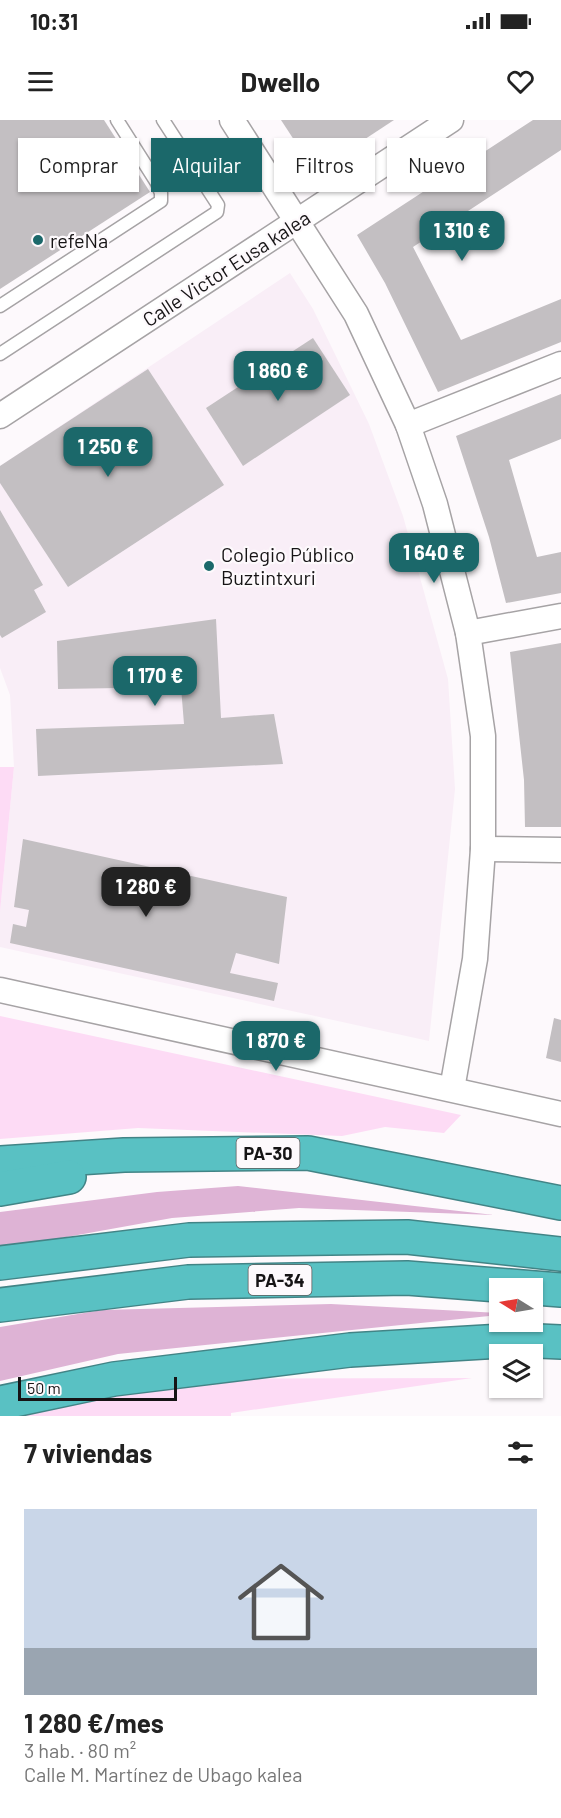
<!DOCTYPE html>
<html lang="es">
<meta charset="utf-8">
<style>
:root{--surface:#fff;--page:#f2f2f2;--text:#222;--muted:#767676;--accent:#1b686a}
body{margin:0;font-family:Barlow,sans-serif;background:var(--page);color:var(--text);height:100vh;display:flex;flex-direction:column;font-size:22px;white-space:nowrap}
*{box-sizing:border-box;margin:0}
p{font-size:20px;color:var(--muted)}
.icon{flex:none;width:33px;height:33px;fill:none;stroke:currentColor;stroke-width:2;stroke-linecap:round;stroke-linejoin:round}
.map{position:relative;height:1296px;overflow:hidden}
.sheet{display:flex;flex-direction:column;background:var(--surface);flex:1}
.sheet>*{flex:none}
.hud{position:absolute;left:18px;top:18px;width:525px;height:54px;display:flex;gap:12px}
.needle{width:39px;rotate:281deg}
.tools{position:absolute;left:489px;top:1158px;display:grid;gap:12px}
.tools a{display:grid;place-items:center;width:54px;height:54px;border-radius:0px;background:var(--surface);box-shadow:0 2px 4px #0004;font-size:30px}
.scale{position:absolute;left:18px;bottom:15px;width:159px;box-sizing:border-box;padding-left:6px;border:3px solid #161415;border-top:0;font-size:16px;line-height:21px;white-space:nowrap;color:#161415;-webkit-text-stroke:4px #fdf9fc;paint-order:stroke}
.price{position:absolute;translate:-50% -51px;padding:0 14px;border-radius:12px;background:var(--accent);color:#fff;font-size:20px;line-height:39px;filter:drop-shadow(0 2px 3px #0008)}
.price::after{content:'';position:absolute;left:50%;top:36px;width:18px;height:14px;margin-left:-9px;background:inherit;clip-path:polygon(0 0,100% 0,50% 100%)}
.price.on{background:#222;color:#fff}
ul{padding:0;list-style:none}
li{display:grid;align-content:center;gap:12px;height:318px;padding:0 24px}
li span{display:grid;place-items:center;height:186px;border-radius:0px;color:#555}
li>.icon{margin-inline-start:auto}
span .icon{width:108px;height:108px;fill:#fffc;stroke-width:1}
li b{font-size:26px}
h2{display:flex;justify-content:space-between;align-items:center;height:72px;padding:0 24px;font-size:26px}
.chip{padding:0 21px;border-radius:0px;background:var(--surface);box-shadow:0 2px 4px #0004;font-size:21px;line-height:54px}
.chip.on{background:var(--accent);color:#fff}
.status{display:flex;justify-content:space-between;align-items:center;height:42px;padding:0 30px;background:var(--surface);direction:ltr}
.status svg{height:16px;fill:currentColor}
header{display:flex;justify-content:space-between;align-items:center;height:78px;padding:0 24px;background:var(--surface);font-size:27px;font-weight:700}
.map>svg:first-child{display:block}
.built{fill:#f9eef7}
.green{fill:#fddbf5}
.forest{fill:#deb3d5}
.building{fill:#c3bfc2}
.lines{fill:none;stroke-linecap:round;stroke-linejoin:round}
.lane-casing{stroke:#a6a3a5;stroke-width:15}
.street-casing{stroke:#a6a3a5;stroke-width:27}
.highway-casing{stroke:#428486;stroke-width:36}
.lane{stroke:#fff;stroke-width:12}
.street{stroke:#fff;stroke-width:24}
.highway{stroke:#59c1c3;stroke-width:33}
.poi-dot{fill:#1b686a;stroke:#fdf9fc;stroke-width:2}
.labels{text-anchor:middle;dominant-baseline:central;stroke-width:4.5;stroke-linejoin:round;paint-order:stroke}
.shield{fill:#fdf9fc;stroke:#5b595a;stroke-width:1.5}
.shield-label{font-size:18px;font-weight:bold;fill:#161415}
.poi-label{font-size:20px;fill:#161415;stroke:#fdf9fc;text-anchor:start}
.street-label{font-size:20px;fill:#161415;stroke:#fdf9fc}
</style>
<div class="status"><b>10:31</b><svg viewBox="0 0 49 12"><path d="M0 12V9h3v3zM5 12V6h3v6zM10 12V3h3v9zM15 12V0h3v12zM26 1h20v11H26zM47 4h2v5h-2z"/></svg></div>
<header><svg class="icon" aria-label="menu" viewBox="0 0 24 24"><path d="M4 6h16M4 12h16M4 18h16"/></svg>Dwello<svg class="icon" aria-label="heart" viewBox="0 0 24 24"><path d="M12 20l-8-8c-3-5 5-10 8-4 3-6 11-1 8 4z"/></svg></header>
<div class="map">
<svg width="561" height="1296" viewBox="0 0 561 1296">
<rect width="100%" height="100%" fill="#fdf9fc"/>
<polygon class="built" points="290,153 313,189 369,304 403,396 448,559 455,669 429,921 0,827 0,792 14,647 10,575 0,548 0,346"/>
<g class="green">
<polygon points="0,647 14,647 0,792"/>
<polygon points="0,896 461,995 444,1013 385,1007 342,1016 138,1008 0,1019"/>
<polygon points="472,1258 231,1293 231,1296 0,1296 114,1259"/>
</g>
<g class="forest">
<polygon points="238,1066 494,1095 299,1088 172,1098 0,1129 0,1092 157,1072"/>
<polygon points="331,1184 499,1193 499,1195 118,1234 0,1261 0,1207 102,1190"/>
</g>
<g class="building">
<polygon points="0,0 104,0 150,72 0,169"/>
<polygon points="281,0 394,0 315,52"/>
<polygon points="533,0 561,0 561,30 413,127 461,220 561,179 561,222 438,272 385,163 357,115"/>
<polygon points="313,218 350,275 243,346 206,288"/>
<polygon points="148,249 224,365 68,467 0,363 0,346"/>
<polygon points="561,274 561,319 509,340 537,437 561,432 561,473 506,483 489,417 456,316"/>
<polygon points="0,390 43,465 34,470 46,492 2,518 0,515"/>
<polygon points="216,499 221,598 274,594 283,644 38,656 36,609 184,604 181,567 58,569 57,521"/>
<polygon points="561,523 561,707 525,707 524,660 510,532"/>
<polygon points="23,719 287,777 279,844 236,833 230,853 278,863 274,881 10,823 13,804 26,807 29,790 14,787"/>
<polygon points="554,898 561,900 561,942 546,938"/>
</g>
<g class="lines">
<g class="lane-casing">
<g id="lane">
<polyline points="0,186 161,81 161,73 157,63 117,0"/>
<polyline points="0,234 217,92 218,85 163,0"/>
</g>
</g>
<g class="street-casing">
<g id="street">
<polyline points="232,0 356,194 408,305 435,384 468,513 483,616 483,729 475,839 452,969"/>
<polyline points="0,296 451,0"/>
<polyline points="408,305 561,244"/>
<polyline points="468,513 561,496"/>
<polyline points="483,729 561,730"/>
<polyline points="0,870 561,994"/>
</g>
</g>
<g class="highway-casing">
<g id="highway">
<polyline points="0,1043 124,1035 308,1033 561,1083"/>
<polyline points="0,1069 69,1057"/>
<polyline points="0,1143 189,1120 407,1117 561,1134"/>
<polyline points="0,1185 188,1162 407,1158 561,1170"/>
<polyline points="0,1283 114,1259 350,1230 517,1220 561,1222"/>
</g>
</g>
<use href="#lane" class="lane"/>
<use href="#street" class="street"/>
<use href="#highway" class="highway"/>
</g>
<g class="poi-dot">
<circle cx="38" cy="120" r="6"/>
<circle cx="209" cy="446" r="6"/>
</g>
<g class="labels">
<g class="shield">
<rect x="236.5" y="1018" width="63" height="30" rx="4.5"/>
<rect x="248.5" y="1145" width="63" height="30" rx="4.5"/>
</g>
<g class="shield-label">
<text x="268" y="1033">PA-30</text>
<text x="280" y="1160">PA-34</text>
</g>
<g class="poi-label">
<text x="50" y="120">refeNa</text>
<text x="221" y="434">Colegio Público<tspan x="221" dy="23">Buztintxuri</tspan></text>
</g>
<g class="street-label">
<text transform="translate(226 148) rotate(-33)">Calle Victor Eusa kalea</text>
</g>
</g>
</svg>
<div class="tools">
<a><svg class="needle" viewBox="-14 -14 28 28"><path d="M0-13l5 13h-10z" fill="#e53935"/><path d="M0 13l5-13h-10z" fill="#767676"/></svg></a>
<a><svg class="icon" aria-label="layers" viewBox="0 0 24 24"><path d="M12 4l9 5-9 5-9-5zM3 14l9 5 9-5"/></svg></a>
</div>
<div class="scale">50 m</div>
<b class="price" style="left:462px;top:142px">1 310 €</b>
<b class="price" style="left:278px;top:282px">1 860 €</b>
<b class="price" style="left:108px;top:358px">1 250 €</b>
<b class="price" style="left:434px;top:464px">1 640 €</b>
<b class="price" style="left:155px;top:587px">1 170 €</b>
<b class="price on" style="left:146px;top:798px">1 280 €</b>
<b class="price" style="left:276px;top:952px">1 870 €</b>
<div class="hud">
<a class="chip">Comprar</a>
<a class="chip on">Alquilar</a>
<a class="chip">Filtros</a>
<a class="chip">Nuevo</a>
</div>
</div>
<section class="sheet">
<h2>7 viviendas<svg class="icon" aria-label="filters" viewBox="0 0 24 24"><path d="M4 7h16M4 17h16"/><circle cx="9" cy="7" r="2"/><circle cx="15" cy="17" r="2"/></svg></h2>
<ul>
<li><span style="background:linear-gradient(#c9d6e8 75%,#9aa5b1 0)"><svg class="icon" aria-label="home" viewBox="0 0 24 24"><path d="M3 11l9-7 9 7M6 9v11h12V9"/></svg></span><div><b>1 280 €/mes</b><p>3 hab. · 80 m²</p><p>Calle M. Martínez de Ubago kalea</p></div></li>
</ul>
</section>
